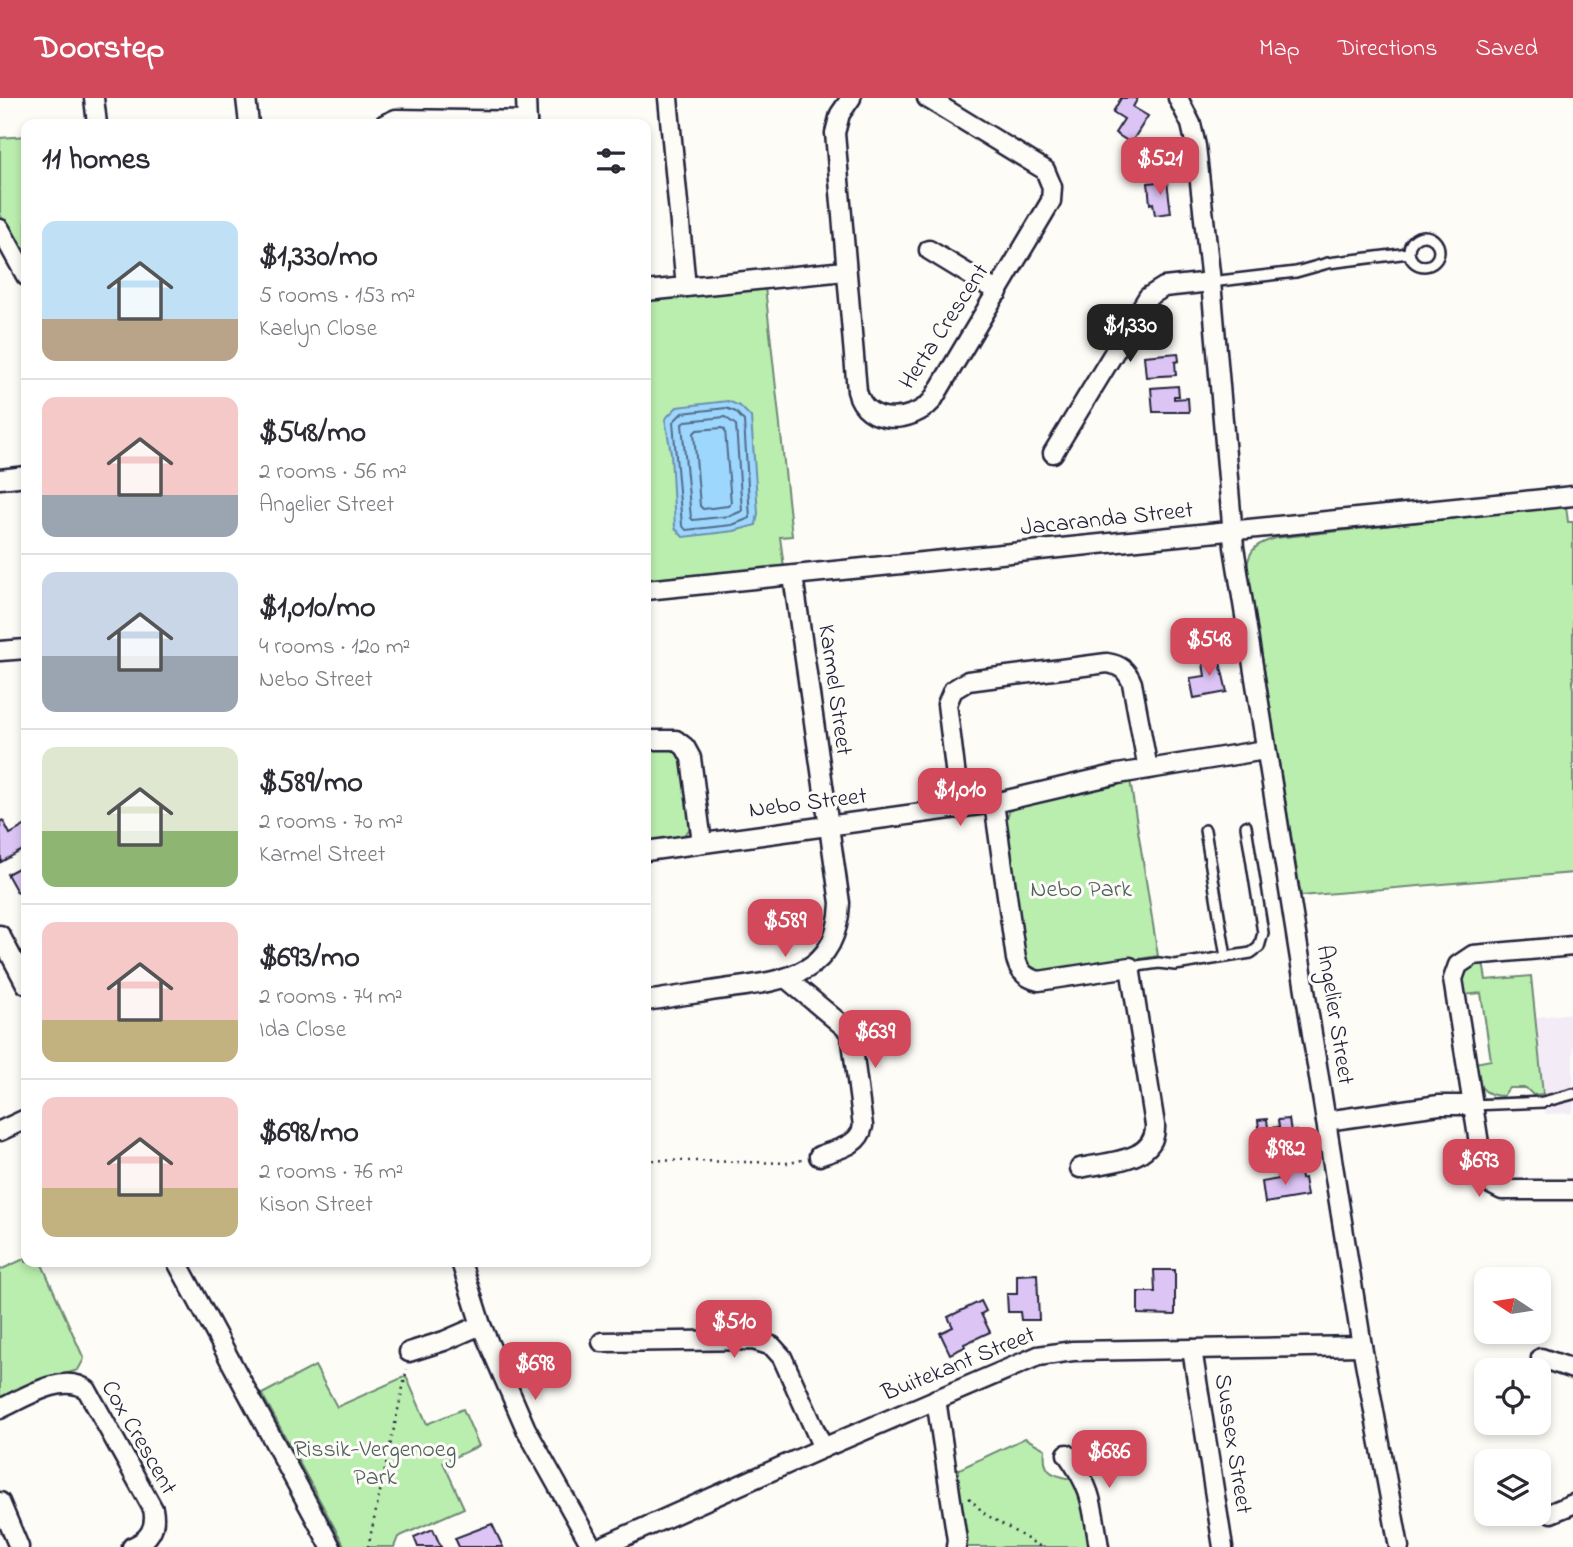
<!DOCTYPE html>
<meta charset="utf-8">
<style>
:root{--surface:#fff;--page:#f2f2f3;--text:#2b2b33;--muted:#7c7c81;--line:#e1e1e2;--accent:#d1495b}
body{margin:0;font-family:"Indie Flower",sans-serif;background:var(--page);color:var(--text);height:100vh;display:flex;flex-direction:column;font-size:26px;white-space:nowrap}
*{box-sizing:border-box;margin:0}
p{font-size:23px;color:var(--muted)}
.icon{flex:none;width:38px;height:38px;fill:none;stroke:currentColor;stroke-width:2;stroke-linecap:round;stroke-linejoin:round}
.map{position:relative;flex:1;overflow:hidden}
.drawer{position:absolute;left:21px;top:21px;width:630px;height:1148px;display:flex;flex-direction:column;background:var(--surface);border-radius:14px;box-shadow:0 4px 10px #0003}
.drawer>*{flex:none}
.needle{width:46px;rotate:282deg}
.fabs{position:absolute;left:1474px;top:1169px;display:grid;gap:14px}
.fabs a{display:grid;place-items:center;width:77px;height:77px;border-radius:14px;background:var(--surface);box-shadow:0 4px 10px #0003;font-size:35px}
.price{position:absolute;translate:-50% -60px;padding:0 16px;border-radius:14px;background:var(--accent);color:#fff;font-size:23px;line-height:46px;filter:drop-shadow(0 2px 4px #0008)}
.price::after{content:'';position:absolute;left:50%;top:42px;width:21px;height:16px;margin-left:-10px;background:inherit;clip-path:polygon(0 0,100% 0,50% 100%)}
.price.active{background:#222;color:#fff}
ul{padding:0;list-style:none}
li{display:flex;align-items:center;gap:21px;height:175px;padding:0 21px}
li+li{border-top:2px solid var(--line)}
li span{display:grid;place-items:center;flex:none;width:196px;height:140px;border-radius:14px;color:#555}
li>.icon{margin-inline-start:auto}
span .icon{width:84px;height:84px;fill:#fffc;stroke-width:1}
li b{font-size:30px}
h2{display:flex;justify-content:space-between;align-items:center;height:84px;padding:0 21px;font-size:30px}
header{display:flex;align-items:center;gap:42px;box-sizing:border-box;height:98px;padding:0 35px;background:var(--accent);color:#fff}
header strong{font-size:33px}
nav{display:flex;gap:38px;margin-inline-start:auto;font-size:24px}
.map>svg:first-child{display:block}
.built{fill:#f3ecf6}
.green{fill:#baeeae;stroke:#6e8874;stroke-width:2}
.water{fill:#9dd7fd;stroke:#6c8faf;stroke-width:2}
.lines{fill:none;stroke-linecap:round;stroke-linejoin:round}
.shore{stroke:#536a89;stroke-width:2}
.building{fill:#dcc5f5;stroke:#22223b;stroke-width:2}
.service-casing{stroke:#22223b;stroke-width:14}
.minor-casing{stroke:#22223b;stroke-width:23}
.path{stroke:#22223b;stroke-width:2.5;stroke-dasharray:2 5;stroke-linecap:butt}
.service{stroke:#fdfcf7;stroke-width:9}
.minor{stroke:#fdfcf7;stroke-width:18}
.labels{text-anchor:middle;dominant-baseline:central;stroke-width:6;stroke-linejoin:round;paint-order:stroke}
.street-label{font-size:24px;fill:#22223b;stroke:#fdfcf7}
.park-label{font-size:24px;fill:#505f5e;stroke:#fdfcf7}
</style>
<header>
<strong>Doorstep</strong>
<nav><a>Map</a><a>Directions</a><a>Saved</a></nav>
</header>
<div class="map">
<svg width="1573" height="1449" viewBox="0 0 1573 1449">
<rect width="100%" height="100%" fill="#fdfcf7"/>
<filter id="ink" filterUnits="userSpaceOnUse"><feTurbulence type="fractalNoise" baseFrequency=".0143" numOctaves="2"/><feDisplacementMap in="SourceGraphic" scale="14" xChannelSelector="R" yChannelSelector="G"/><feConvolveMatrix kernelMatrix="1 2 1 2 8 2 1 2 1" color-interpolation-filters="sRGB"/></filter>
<g filter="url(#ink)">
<polygon class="built" points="1573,915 1573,1015 1545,1016 1536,919"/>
<g class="green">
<polygon points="26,38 26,164 0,116 0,40"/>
<polygon points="765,189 792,438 780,439 784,469 646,482 646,201"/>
<path d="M1566,408l2,16h5v351l-272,23 -54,-330c3,-19 12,-23 29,-28z"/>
<polygon points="646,649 675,650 683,659 691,730 682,739 646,746"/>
<polygon points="1130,682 1158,858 1042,876 1031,873 1025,864 1005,726 1009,714 1018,707"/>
<path d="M1483,864l3,18 45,-4 12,118 -10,1 -7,-7h-17l-6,8c-20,0 -30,-14 -28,-33l16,-3 -10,-67 -17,2 -3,-19 8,-11z"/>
<polygon points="26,1160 26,1164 41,1164 84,1261 78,1272 55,1279 0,1302 0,1172"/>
<polygon points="315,1268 337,1309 406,1278 427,1326 463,1311 479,1348 443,1364 464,1410 398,1439 394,1449 345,1449 262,1296"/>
<path d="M1025,1340l20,11c-4,36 22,21 34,37 8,10 11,47 14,61h-129l-9,-76z"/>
</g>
<polygon class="water" points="728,303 740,308 751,319 758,415 756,427 734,433 683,439 675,430 671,355 665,321 677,309"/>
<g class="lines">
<g class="shore">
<polygon points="726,310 736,314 744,323 750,420 732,427 686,432 682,427 673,324 682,315"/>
<polygon points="725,319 736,327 742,413 730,418 693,422 691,420 682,326 686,323"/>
<polygon points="722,330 725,332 731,405 728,408 703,411 700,408 694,335 697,332"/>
</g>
</g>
<g class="building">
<polygon points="1121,0 1138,0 1133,9 1148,18 1131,45 1115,35 1124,21 1113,14"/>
<polygon points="1167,83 1171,115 1155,117 1153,105 1150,106 1148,85"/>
<polygon points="1178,255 1179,263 1175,264 1176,277 1146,279 1144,258"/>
<polygon points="1178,288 1179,298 1174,298 1174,301 1188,300 1189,314 1153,314 1151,290"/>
<polygon points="1218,556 1227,594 1194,600 1190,580 1205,578 1202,558"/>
<polygon points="3,722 10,736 26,727 26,750 1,764 0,724"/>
<polygon points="26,766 26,802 21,792 17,794 7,776"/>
<polygon points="1267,1021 1268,1030 1279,1029 1278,1022 1289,1021 1291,1034 1296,1033 1300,1058 1285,1061 1284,1054 1256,1058 1253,1040 1260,1039 1258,1022"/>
<polygon points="1299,1070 1301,1081 1304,1080 1307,1098 1265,1105 1262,1084 1279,1081 1278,1074"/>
<polygon points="1154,1172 1175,1172 1175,1217 1138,1216 1138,1194 1155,1194"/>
<polygon points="1037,1176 1039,1222 1021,1222 1020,1214 1008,1214 1007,1196 1017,1196 1017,1177"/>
<polygon points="981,1203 986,1213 981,1216 990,1234 964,1246 965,1249 950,1256 940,1235 953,1229 948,1219"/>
<polygon points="492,1426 503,1449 459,1449 455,1440"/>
<polygon points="433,1431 441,1449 418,1449 414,1439"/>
</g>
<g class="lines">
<g class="service-casing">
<g id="service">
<circle cx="1424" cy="153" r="15"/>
<polyline points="1211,184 1296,174 1328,165 1409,155"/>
<polyline points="1205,732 1226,859"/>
<polyline points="1130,869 1159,865 1175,867 1251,855 1259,849 1263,835 1246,728"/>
<polyline points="1472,1007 1543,1004 1573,996"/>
</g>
</g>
<g class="minor-casing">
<g id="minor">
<polyline points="94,0 97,26"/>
<polyline points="246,0 249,26"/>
<polyline points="526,0 527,26"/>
<polyline points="668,0 686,189"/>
<path d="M851,0l-11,16 -5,19 22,258c9,36 55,32 75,10l119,-200 1,-14 -7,-17 -118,-72"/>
<polyline points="1178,0 1191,26 1196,48 1211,184 1234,449 1362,1248 1399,1449"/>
<polyline points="385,26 396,21 527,23"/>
<polyline points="0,131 26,178"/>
<polyline points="929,152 998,194"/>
<polyline points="646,193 845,173"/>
<polyline points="1053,355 1148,199 1164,189 1211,184"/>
<polyline points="0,381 26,378"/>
<polyline points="646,492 1573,398"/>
<polyline points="0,553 26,551"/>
<polyline points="646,642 676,642 685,649 691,660 702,745"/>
<path d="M994,705l22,156c3,13 10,19 23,22l91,-14 25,158c2,37 -48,37 -75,43"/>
<path d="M960,711l-13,-105 6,-14 15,-9 139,-18c13,2 20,7 25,20l16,86"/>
<polyline points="646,753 994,705 1118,676 1265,652"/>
<polyline points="0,837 26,886"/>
<polyline points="1573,848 1473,857 1458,867 1453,881 1484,1077 1492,1087 1502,1092 1573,1092"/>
<path d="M787,881l61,51 4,11 11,85c-4,21 -27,23 -44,30"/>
<path d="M646,903c28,-4 57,-9 85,-13 57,-8 106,-14 109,-85l-47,-327"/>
<polyline points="1326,1023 1439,1007 1472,1007"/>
<polyline points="0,1033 26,1021"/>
<polyline points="177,1164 331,1449"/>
<polyline points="461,1164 481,1227 526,1331 592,1449"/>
<polyline points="602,1244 753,1242 772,1248 782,1259 823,1350"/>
<polyline points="1192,1251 1223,1449"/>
<polyline points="409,1254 444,1243 481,1227"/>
<polyline points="1541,1260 1573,1271"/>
<polyline points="936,1301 957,1442 956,1449"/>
<path d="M0,1311c24,-11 63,-37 87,-19l66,119c4,19 -4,31 -21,38"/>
<path d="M1067,1356c26,36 25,51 32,93"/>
<polyline points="0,1404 19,1449"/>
<polyline points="1551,1415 1573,1406"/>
<polyline points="601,1449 823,1350 1038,1258 1073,1253 1362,1248"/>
</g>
</g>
<g class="path">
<polyline points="646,1062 790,1065 802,1062"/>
<polyline points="969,1400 985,1416 1041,1449"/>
<polyline points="368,1449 407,1271"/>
</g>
<use href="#service" class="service"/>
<use href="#minor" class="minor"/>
</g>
</g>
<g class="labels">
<g class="street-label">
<text transform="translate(945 229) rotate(-57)">Herta Crescent</text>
<text transform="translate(1107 422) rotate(-6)">Jacaranda Street</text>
<text transform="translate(834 592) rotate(82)">Karmel Street</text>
<text transform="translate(808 706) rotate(-7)">Nebo Street</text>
<text transform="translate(1334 917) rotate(81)">Angelier Street</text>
<text transform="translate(959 1267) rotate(-22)">Buitekant Street</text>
<text transform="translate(138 1340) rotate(60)">Cox Crescent</text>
<text transform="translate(1232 1346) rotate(81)">Sussex Street</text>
</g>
<g class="park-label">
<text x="1081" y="792">Nebo Park</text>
<text x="375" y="1352">Rissik-Vergenoeg<tspan x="375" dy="28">Park</tspan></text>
</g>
</g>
</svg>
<div class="fabs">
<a><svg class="needle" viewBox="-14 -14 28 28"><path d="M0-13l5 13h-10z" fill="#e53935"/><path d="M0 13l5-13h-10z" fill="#7c7c81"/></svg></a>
<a><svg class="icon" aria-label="locate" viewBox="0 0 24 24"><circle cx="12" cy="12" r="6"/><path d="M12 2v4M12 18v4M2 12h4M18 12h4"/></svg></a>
<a><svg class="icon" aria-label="layers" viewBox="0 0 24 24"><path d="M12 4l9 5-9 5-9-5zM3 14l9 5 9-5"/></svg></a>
</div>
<b class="price" style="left:1160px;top:99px">$521</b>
<b class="price active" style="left:1130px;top:266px">$1,330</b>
<b class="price" style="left:1209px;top:580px">$548</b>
<b class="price" style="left:960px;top:730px">$1,010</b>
<b class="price" style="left:785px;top:861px">$589</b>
<b class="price" style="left:875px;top:972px">$639</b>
<b class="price" style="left:1285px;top:1089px">$982</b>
<b class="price" style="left:1479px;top:1101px">$693</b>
<b class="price" style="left:734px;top:1262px">$510</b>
<b class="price" style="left:535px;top:1304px">$698</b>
<b class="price" style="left:1109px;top:1392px">$686</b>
<section class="drawer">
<h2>11 homes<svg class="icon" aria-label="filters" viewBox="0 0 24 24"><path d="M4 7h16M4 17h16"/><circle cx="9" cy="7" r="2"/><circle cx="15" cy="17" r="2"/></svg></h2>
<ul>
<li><span style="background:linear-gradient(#bfe0f5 70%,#b9a48a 0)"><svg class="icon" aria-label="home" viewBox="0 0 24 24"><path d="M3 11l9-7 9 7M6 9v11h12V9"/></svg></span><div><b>$1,330/mo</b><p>5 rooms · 153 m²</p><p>Kaelyn Close</p></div></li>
<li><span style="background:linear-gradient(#f6c9c9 70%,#9aa5b1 0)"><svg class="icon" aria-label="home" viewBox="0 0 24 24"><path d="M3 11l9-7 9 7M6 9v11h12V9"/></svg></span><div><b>$548/mo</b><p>2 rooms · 56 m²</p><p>Angelier Street</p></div></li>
<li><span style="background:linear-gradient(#c9d6e8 60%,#9aa5b1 0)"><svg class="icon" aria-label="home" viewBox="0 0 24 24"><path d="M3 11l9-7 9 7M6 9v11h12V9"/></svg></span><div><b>$1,010/mo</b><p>4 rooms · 120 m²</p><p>Nebo Street</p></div></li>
<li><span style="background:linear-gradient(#dfe7d0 60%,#8fb573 0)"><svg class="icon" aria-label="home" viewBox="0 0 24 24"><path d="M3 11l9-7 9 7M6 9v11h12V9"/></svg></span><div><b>$589/mo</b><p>2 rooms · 70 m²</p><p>Karmel Street</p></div></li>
<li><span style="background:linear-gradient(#f6c9c9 70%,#c2b280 0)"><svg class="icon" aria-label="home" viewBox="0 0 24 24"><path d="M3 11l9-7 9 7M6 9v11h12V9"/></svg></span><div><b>$693/mo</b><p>2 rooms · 74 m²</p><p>Ida Close</p></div></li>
<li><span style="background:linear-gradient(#f6c9c9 65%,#c2b280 0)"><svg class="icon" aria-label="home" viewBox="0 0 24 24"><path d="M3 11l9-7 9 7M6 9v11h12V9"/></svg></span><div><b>$698/mo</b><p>2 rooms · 76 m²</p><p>Kison Street</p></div></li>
</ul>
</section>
</div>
